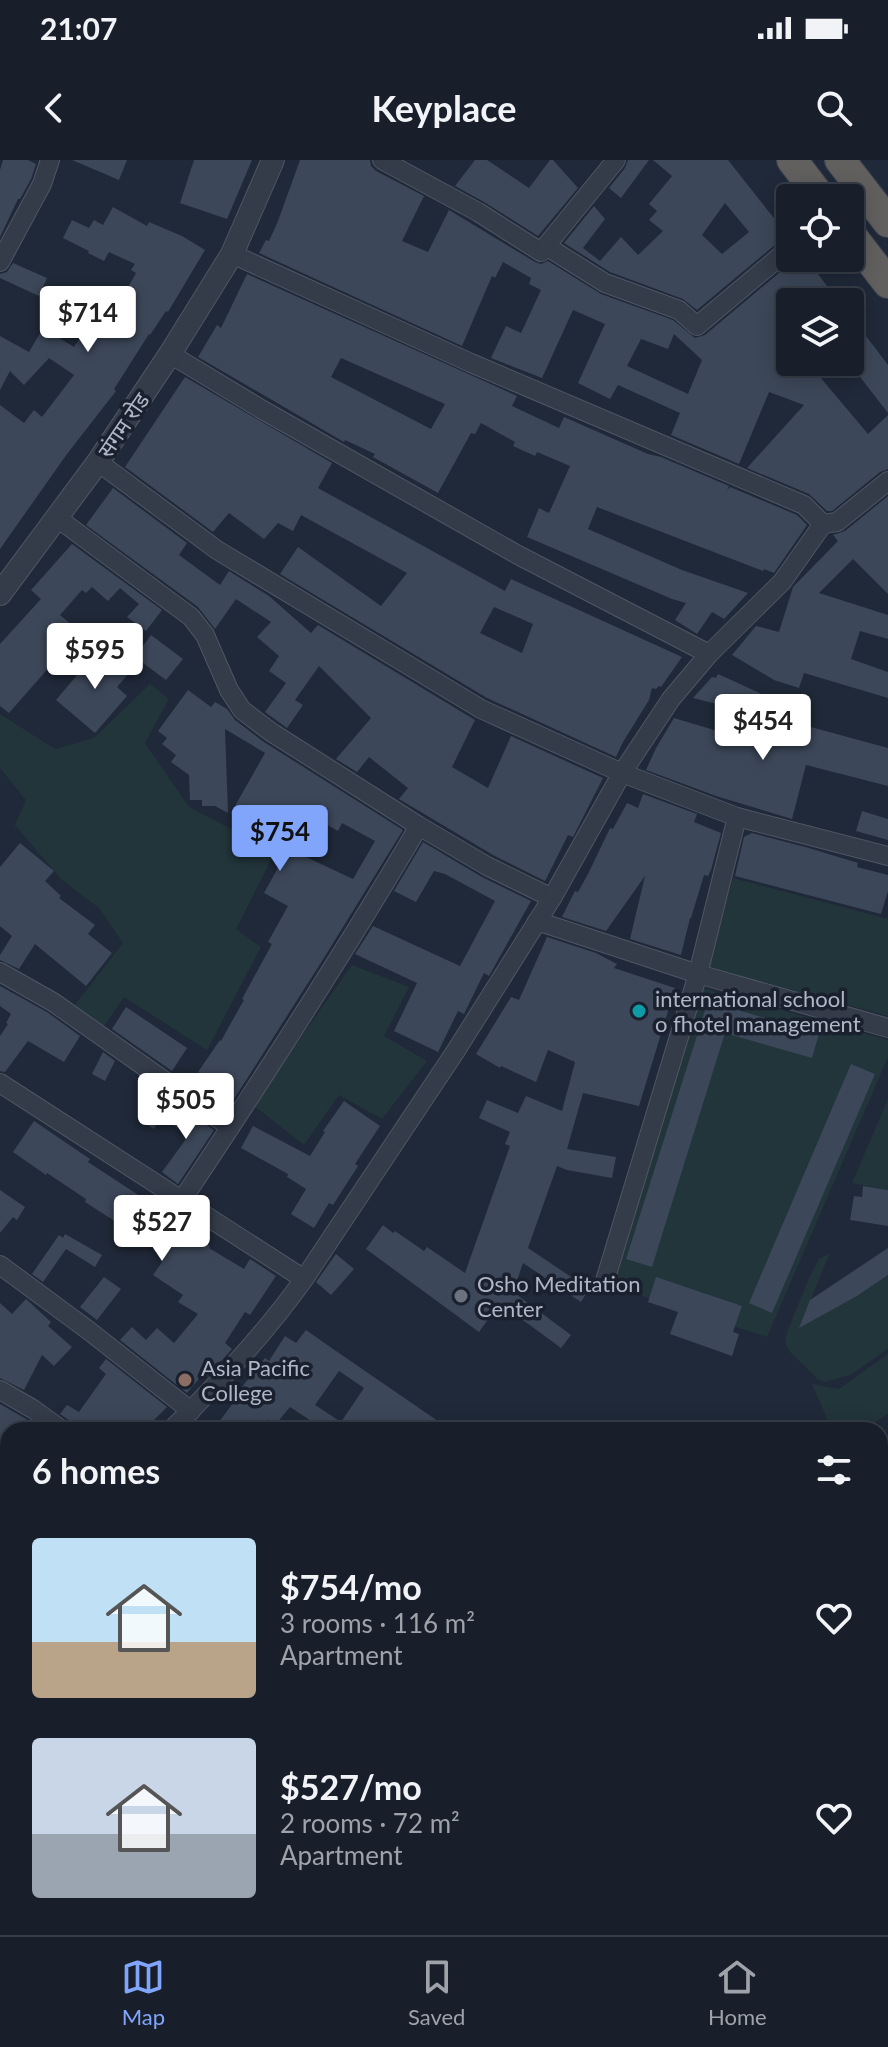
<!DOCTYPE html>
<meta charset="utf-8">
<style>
:root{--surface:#181f2b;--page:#252c37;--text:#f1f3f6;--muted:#9fa2a9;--line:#363d47;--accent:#80a5fa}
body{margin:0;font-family:Lato,"Noto Sans Devanagari",sans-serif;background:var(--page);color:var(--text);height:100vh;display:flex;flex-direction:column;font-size:30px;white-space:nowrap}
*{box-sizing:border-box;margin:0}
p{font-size:26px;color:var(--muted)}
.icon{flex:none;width:44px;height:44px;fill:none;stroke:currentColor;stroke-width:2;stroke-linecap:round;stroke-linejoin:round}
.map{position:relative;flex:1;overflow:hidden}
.side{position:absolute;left:0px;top:1262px;width:888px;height:514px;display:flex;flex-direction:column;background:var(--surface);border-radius:24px 24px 0 0;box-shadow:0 4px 20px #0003,0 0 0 2px var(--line)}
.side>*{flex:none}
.tools{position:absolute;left:776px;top:24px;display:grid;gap:16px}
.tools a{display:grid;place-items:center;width:88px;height:88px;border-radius:8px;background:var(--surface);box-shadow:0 4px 20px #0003,0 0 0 2px var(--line);font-size:40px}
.price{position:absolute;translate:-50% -68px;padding:0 18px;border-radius:8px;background:#fff;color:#222;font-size:26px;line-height:52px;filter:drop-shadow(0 2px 4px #0008)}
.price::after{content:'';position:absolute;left:50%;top:48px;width:24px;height:18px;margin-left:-12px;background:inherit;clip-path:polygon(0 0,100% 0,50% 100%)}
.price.current{background:var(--accent);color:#111}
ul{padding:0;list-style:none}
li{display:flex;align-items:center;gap:24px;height:200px;padding:0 32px}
li span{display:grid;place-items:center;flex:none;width:224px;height:160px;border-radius:8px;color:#555}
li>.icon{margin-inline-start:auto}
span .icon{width:96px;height:96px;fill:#fffc;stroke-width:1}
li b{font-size:34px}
h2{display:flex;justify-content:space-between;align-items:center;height:96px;padding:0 32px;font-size:34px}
.status{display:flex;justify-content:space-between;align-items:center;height:56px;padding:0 40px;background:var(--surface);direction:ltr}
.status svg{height:22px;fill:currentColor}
header{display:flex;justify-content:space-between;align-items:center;height:104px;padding:0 32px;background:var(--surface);font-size:36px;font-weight:700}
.dock{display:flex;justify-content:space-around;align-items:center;height:112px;border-top:2px solid var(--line);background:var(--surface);font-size:22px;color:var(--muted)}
.dock a{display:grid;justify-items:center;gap:4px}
.dock .current{color:var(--accent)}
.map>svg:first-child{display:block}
.green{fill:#22353a}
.water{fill:#344361}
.building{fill:#3c4759;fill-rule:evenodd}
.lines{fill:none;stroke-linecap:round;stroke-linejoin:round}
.minor-casing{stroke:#4f5664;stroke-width:20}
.tertiary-casing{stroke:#4f5664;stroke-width:24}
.trunk-casing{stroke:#3c4351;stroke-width:32}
.minor{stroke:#343b49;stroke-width:18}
.tertiary{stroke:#343b49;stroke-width:22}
.trunk{stroke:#61605e;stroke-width:30}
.culture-dot{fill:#0f9aa8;stroke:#1a202e;stroke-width:3}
.worship-dot{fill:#6b7280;stroke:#1a202e;stroke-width:3}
.education-dot{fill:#8d6e63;stroke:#1a202e;stroke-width:3}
.labels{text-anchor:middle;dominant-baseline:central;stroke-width:7;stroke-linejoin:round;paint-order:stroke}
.street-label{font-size:22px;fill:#afb6c6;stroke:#1a202e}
.poi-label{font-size:22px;fill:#afb6c6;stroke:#1a202e;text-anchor:start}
</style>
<div class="status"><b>21:07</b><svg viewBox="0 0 49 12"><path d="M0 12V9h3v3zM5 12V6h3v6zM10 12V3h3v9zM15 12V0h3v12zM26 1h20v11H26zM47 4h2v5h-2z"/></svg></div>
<header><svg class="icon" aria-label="back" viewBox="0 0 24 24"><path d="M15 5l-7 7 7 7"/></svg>Keyplace<svg class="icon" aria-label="search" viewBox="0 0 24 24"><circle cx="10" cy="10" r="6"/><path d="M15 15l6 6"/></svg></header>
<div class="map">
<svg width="888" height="1775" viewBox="0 0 888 1775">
<rect width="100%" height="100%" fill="#202939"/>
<g class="green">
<polygon points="150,524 169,539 145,583 189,647 275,692 236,769 261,787 207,890 124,837 102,869 74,846 123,783 99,748 62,720 15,665 26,640 0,608 0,554 55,589 94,578"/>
<polygon points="733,718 888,759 888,856 708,807"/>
<polygon points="352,805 409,827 384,876 427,901 382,959 339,935 304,985 253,945"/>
<polygon points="703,828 888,880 888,897 767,1177 610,1125"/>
<polygon points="888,939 888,1030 852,1023"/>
<polygon points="830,1093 803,1158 840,1145 857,1136 888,1115 888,1189 850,1215 825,1222 818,1219 790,1192 785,1182 787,1172 809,1118 819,1099"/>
<polygon points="888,1194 888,1254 863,1270 832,1270 812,1224 839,1229"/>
</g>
<polygon class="water" points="210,1768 293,1768 261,1775 188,1775"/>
<g class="building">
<polygon points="3,0 28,0 36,4 31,19 20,39 18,39 0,77 0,10"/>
<polygon points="72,0 127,0 119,20"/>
<polygon points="194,0 252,0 227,59 180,43"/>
<path d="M300,0h70l1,6 5,5 48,25 -22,45 26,11 21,-42 86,52 6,2 7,-3 53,33 72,26 22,18 10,-3 92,-77h9l33,44h-49v60h49l-19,15 48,57 20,-19v54l-8,3 -48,39h-5l-18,-17 -62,-26 57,-63 -35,-13 -30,72 -68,-29 9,-22 -62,-28 -8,14 -32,-16 27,-59 -32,-14 -31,68 -51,-20 15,-32 15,7 20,-43 -12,-6 2,-6 -28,-16 -8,16 -3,-2 -30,70 -203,-93 7,-13 3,1 9,-20zM674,174l28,26 -14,34 -61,-28 14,-27 27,10z"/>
<polygon points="475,0 487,0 529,28 550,0 553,0 578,28 538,76 484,42 455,26"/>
<polygon points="628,0 649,0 621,38 609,28 625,8"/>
<path d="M653,0h75l60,76 -6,3 -85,71 -14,-11 -73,-27 -46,-29 30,-37 11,13 -22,29 17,13 21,-24 17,18 25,-24 -14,-11 8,-9 -8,-7 23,-28zM725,43l24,29 -27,22 -20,-19z"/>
<polygon points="113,47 147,66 149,62 182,76 205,90 168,152 166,151 150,175 149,174 114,229 116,231 67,294 0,389 0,245 24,263 34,250 42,257 74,215 49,198 24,225 10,211 0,230 0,176 29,192 43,168 74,187 92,159 77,150 88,133 109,146 114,138 120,142 136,113 131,110 135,104 109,92 104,101 88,93 89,91 63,78 72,60 89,68 94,60 103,65"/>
<polygon points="13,103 47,118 39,136 0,118 0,114 7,112"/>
<path d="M247,114l270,122 -5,10 47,22 5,-11 84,37 13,3 68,29 -2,4 3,-3 67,28 10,10 -33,48 -10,-4 -1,2 -166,-64 -9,22 94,41 66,23 -24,26 -12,-7 -15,22 -22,-14 11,-17 -14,-4 -145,-62 12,-29 10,5 21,-47 -33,-14 -2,4 -22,-10 2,-4 -34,-19 -6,11 -4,-1 -33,60 -65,-36 2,-3 -30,-14 -1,2 -146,-85 19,-32 4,3zM341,198l104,46 -14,25 -100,-52z"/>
<polygon points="850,155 888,205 888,253 850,204"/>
<path d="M185,217l147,86 -14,25 187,103 6,-12 171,78 -21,30 -2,-1 -3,3 -4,-1 -3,12 -26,42 -7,15 -129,-59 -207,-124 18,-27 83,59 26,-33 -106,-58 -8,16 -15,-8 -14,16 -35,-26 -16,19 -88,-65zM494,447l39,17 -11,29 -42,-20z"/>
<polygon points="113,328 187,383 179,395 220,425 229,411 269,436 311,473 318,465 475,560 452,607 488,628 511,576 603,618 573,677 568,675 545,721 493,695 399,639 408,628 369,597 357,612 336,599 371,558 319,506 295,540 303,545 287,568 265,552 286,523 269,511 279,496 257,477 271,462 236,439 215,469 198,447 86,365"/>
<polygon points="888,336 888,434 853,399 819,433 888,455 888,479 860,471 851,499 888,512 888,538 804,513 799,528 774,520 732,495 756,466 779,472 793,427 838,381 833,375 845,371"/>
<polygon points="72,384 162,450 146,471 127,457 139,444 120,428 108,441 92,427 86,433 82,430 60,455 80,472 9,553 0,546 0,484 41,439 31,430"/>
<polygon points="151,475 183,499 166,520 135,497"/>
<polygon points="100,488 130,512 117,527 127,536 95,573 56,540"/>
<polygon points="718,514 773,539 768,557 693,538 712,517 716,518"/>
<path d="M188,530l23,17 4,-5 12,7 8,11 29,22 139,88 -81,131 -95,149 -30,-21 8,-13 -7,-4 22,-32 1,1 11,-20 12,-21 -2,-1 30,-55 -4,-2 20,-36 -24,-13 26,-47 -59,-33 34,-60 -40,-24 3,84 -13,-7h-13v-6h-12l-1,-25 -18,-13 5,-7 -14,-11 5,-6 -9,-7zM324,663l14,8 4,-8 33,18 -22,38 -47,-22z"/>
<polygon points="774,557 888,588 888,626 806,605 792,659 716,636 646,610 656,588 674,558 767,586"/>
<polygon points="643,634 697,654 694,662 721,673 711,710 708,716 704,715 691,758 690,758 681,795 630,779 645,716 606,771 562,757 575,731 578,732 589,712 610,668 613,669 627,643 638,648"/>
<polygon points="862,651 888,659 888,680 856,671"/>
<polygon points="752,673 809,688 858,703 857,707 888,715 888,731 881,754 735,716 744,677"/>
<polygon points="423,682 482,717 531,741 489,816 484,813 464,854 458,851 438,892 394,871 417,823 355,794 373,766 460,806 495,741 445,714 434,711 416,742 394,731"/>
<polygon points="20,683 54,711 45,721 61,736 59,738 95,765 88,774 112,793 86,826 35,784 19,809 0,800 0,795 12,776 0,766 0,707"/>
<polygon points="547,777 596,793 617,804 614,808 675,828 639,946 583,933 567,989 616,997 612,1018 567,1010 557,1006 528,1088 589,1129 581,1142 523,1103 513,1132 571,1175 561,1188 500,1143 479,1172 366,1089 383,1065 393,1073 395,1071 424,1091 427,1087 465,1113 510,986 505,984 510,972 479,958 487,940 518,953 526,936 562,951 575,902 548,890 536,922 501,906 500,908 476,894 511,837 519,840"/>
<polygon points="0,826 47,852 80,876 64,902 28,881 5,912 0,911 0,876 8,864 6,863 11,854 0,846"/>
<polygon points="708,841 819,874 812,898 725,873 652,1107 626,1099"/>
<polygon points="126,847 187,888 172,911 112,869"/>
<polygon points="103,892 115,901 105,921 92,914"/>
<polygon points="851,904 875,914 772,1153 749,1143"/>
<polygon points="151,938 167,947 154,969 138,959"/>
<polygon points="344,941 380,966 355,1004 358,1006 333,1045 329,1043 314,1068 291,1054 306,1029 287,1017 288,1014 241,988 253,966 310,996 325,972 323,971"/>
<polygon points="174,942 214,970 178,1024 162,1012 189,975 163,959"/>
<polygon points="34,961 90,999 88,1002 175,1059 177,1056 200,1072 196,1077 210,1086 209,1088 244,1109 250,1099 276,1116 250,1155 245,1152 225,1183 232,1189 207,1217 203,1214 187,1233 120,1180 132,1167 146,1180 157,1168 174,1183 198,1154 178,1142 183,1135 153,1115 165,1098 153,1090 155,1087 85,1042 86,1039 47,1013 46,1015 13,992"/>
<polygon points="863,1026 888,1030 888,1066 850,1060 854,1036 862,1037"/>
<polygon points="0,1030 25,1047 17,1060 13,1057 0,1073"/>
<polygon points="65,1074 102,1095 95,1107 66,1089 43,1122 32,1114 59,1075 63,1078"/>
<polygon points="888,1088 888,1115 857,1136 799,1168 810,1140"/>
<polygon points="336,1094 354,1109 331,1135 316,1122"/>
<polygon points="104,1117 121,1129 97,1160 80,1147"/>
<polygon points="656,1117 742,1146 733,1172 739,1174 732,1196 670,1174 678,1152 648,1142"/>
<polygon points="26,1139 51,1162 48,1166 72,1187 54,1206 42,1195 24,1230 0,1218 0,1143 12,1154"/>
<path d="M306,1170l30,21 115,79h-126l-35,-23 -15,18 -7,-6 -8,11h-47l26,-35 -2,-2 28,-35 4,3 16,-25 11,7zM339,1211l25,17 -23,34 -26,-17z"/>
<polygon points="106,1199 167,1247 148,1266 145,1262 139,1270 74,1270 70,1261 60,1254 67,1245 79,1252 106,1214 99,1208"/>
<polygon points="0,1244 26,1259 42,1270 5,1270 0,1279"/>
</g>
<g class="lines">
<g class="minor-casing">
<g id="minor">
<polyline points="382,0 478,52 541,92 616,0"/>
<polyline points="546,86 605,123 679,150 697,166 790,88"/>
<polyline points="232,94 471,203 804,345 823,364"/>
<polyline points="0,102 42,24 50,0"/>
<polyline points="170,194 261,249 518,395 709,494"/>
<polyline points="98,302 217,390 481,549 622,613 737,657 888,696"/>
<polyline points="56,357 191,457 205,475 229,530 242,550 271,572 419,666 487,706 552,738"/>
<polyline points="537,761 698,814 888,868"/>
<polyline points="0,812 53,842 230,967"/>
<polyline points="0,923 304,1119"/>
<path d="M182,1040c82,-123 162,-247 237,-374"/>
<polyline points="0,1105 88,1170 191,1251"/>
<polyline points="604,1124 698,814 737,657"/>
<polyline points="0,1230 33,1249 62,1270"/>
<path d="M171,1270c48,-47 94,-96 133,-151l153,-230 95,-151 70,-125 49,-74 38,-45 73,-72 41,-58 14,-2 51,-41"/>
<polyline points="880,1382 888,1376"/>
<polyline points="0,1432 8,1425"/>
<polyline points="0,1505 8,1496"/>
<polyline points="0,1579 8,1592"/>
<polyline points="164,1775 179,1768"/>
</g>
</g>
<g class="tertiary-casing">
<polyline id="tertiary" points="0,434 98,302 170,194 232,94 273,0"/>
</g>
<g class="trunk-casing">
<g id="trunk">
<polyline points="792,0 821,38"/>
<polyline points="840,0 888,62"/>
<polyline points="850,74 888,123"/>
</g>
</g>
<use href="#minor" class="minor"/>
<use href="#tertiary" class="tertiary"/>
<use href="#trunk" class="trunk"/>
</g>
<circle class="culture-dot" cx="639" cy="851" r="8"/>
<circle class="worship-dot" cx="461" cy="1136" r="8"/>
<circle class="education-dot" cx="185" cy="1220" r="8"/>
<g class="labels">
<g class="street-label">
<text transform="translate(123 265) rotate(-56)">संगम रोड</text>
</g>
<g class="poi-label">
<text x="655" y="838">international school<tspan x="655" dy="25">o fhotel management</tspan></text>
<text x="477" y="1123">Osho Meditation<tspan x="477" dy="25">Center</tspan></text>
<text x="201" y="1207">Asia Pacific<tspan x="201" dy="25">College</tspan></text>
</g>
</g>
</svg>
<div class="tools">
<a><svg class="icon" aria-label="locate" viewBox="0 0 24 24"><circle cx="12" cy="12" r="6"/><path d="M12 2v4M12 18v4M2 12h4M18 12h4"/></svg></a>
<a><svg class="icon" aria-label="layers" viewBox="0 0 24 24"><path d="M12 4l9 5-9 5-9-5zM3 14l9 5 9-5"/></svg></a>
</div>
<b class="price" style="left:88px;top:194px">$714</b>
<b class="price" style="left:95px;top:531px">$595</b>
<b class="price" style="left:763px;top:602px">$454</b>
<b class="price current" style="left:280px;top:713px">$754</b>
<b class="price" style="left:186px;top:981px">$505</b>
<b class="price" style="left:162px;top:1103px">$527</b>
<section class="side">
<h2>6 homes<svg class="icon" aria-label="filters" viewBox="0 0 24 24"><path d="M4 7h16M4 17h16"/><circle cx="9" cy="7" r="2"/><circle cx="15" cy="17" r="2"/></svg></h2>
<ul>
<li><span style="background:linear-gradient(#bfe0f5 65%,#b9a48a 0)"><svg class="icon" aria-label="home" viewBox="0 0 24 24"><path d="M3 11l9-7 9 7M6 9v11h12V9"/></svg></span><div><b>$754/mo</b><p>3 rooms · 116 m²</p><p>Apartment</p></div><svg class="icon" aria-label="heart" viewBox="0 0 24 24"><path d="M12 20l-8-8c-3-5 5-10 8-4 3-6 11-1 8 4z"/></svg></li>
<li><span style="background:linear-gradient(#c9d6e8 60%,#9aa5b1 0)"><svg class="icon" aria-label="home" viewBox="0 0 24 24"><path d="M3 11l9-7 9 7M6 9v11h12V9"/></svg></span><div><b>$527/mo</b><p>2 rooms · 72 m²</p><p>Apartment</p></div><svg class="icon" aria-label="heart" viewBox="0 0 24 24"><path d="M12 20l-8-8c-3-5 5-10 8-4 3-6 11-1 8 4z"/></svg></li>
</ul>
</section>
</div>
<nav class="dock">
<a class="current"><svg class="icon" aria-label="map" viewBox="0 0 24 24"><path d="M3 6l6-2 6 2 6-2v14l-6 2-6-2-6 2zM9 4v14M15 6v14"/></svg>Map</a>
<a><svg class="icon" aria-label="saved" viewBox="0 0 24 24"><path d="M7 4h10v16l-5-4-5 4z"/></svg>Saved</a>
<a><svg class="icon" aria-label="home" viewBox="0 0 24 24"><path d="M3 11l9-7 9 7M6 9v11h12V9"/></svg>Home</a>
</nav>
